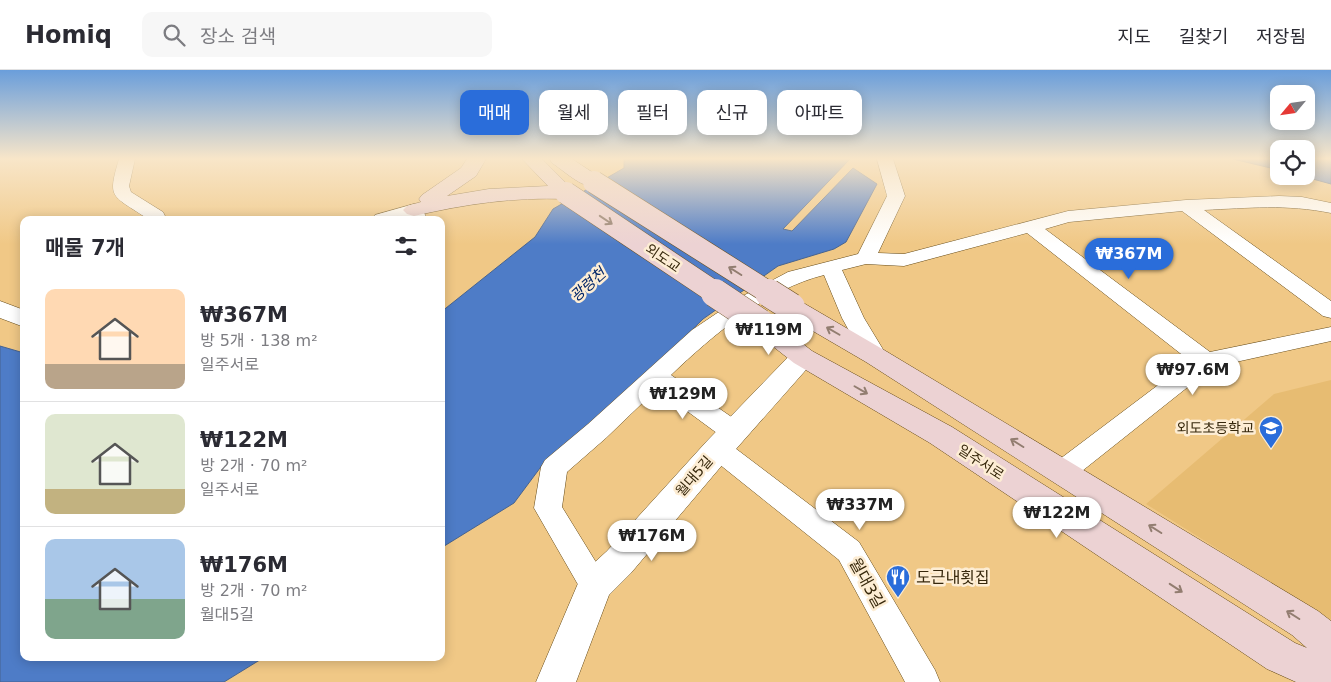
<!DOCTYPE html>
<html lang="ko">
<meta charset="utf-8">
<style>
:root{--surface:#fff;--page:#f7f7f7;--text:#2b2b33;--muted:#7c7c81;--line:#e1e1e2;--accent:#2a6dda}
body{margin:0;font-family:"DejaVu Sans","Noto Sans KR",sans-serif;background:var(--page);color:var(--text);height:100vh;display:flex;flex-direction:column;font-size:19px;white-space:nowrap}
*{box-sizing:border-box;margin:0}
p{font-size:16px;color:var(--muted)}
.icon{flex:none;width:28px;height:28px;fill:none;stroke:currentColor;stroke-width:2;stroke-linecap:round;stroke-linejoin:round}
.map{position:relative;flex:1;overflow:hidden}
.drawer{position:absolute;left:20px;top:146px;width:425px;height:445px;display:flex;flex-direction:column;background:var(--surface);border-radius:10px;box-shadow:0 2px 12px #0003}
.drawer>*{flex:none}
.banner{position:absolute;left:460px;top:20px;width:475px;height:45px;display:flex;gap:10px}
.needle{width:32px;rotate:241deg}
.tools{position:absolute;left:1270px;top:15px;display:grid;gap:10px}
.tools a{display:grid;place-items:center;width:45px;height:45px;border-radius:10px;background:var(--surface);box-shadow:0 2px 12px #0003;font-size:25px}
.price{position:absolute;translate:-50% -42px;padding:0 11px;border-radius:18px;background:#fff;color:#222;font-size:16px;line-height:32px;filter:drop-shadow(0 1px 2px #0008)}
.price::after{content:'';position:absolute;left:50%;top:30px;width:15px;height:11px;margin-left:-8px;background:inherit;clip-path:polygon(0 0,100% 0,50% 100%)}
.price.selected{background:var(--accent);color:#fff}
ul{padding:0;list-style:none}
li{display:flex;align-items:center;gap:15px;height:125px;padding:0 25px}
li+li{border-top:1px solid var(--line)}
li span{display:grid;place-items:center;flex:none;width:140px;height:100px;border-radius:10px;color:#555}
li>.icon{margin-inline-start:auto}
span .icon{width:60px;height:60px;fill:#fffc;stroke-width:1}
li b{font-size:21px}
h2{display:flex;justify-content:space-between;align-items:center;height:60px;padding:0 25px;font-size:21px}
.pill{padding:0 18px;border-radius:10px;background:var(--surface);box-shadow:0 2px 12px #0003;font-size:18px;line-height:45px}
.pill.selected{background:var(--accent);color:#fff}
header{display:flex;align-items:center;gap:30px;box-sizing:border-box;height:70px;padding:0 25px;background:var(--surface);border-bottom:1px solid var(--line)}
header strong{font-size:24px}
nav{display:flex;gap:28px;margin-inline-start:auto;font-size:18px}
.search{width:350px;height:45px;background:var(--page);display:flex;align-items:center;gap:12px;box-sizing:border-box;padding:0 18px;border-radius:10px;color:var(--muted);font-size:19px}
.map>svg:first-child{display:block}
.built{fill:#e7bc72}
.water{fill:#4e7cc7;stroke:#47638f}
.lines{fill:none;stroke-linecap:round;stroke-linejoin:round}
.minor-casing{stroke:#654a17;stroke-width:1}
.tertiary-casing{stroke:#654a17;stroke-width:1}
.secondary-casing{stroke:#654a17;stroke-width:1}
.minor{fill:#fff;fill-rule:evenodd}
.tertiary{fill:#fff;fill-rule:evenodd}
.secondary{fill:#ecd2d3;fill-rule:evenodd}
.secondary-bridge-far1-casing{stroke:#654a17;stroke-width:23;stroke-linecap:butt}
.secondary-bridge-casing{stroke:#654a17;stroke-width:29;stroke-linecap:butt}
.secondary-bridge-far1{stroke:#ecd2d3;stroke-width:22}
.secondary-bridge{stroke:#ecd2d3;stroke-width:28}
.oneway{stroke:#927d70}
.labels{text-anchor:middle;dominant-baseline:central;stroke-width:5;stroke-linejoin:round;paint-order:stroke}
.street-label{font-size:14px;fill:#37280c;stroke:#fdedd4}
.poi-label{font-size:14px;fill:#37280c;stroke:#fdedd4;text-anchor:end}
.water-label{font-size:15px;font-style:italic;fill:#002568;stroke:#fdedd4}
.near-poi-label{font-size:16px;fill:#37280c;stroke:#fdedd4;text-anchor:start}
.near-street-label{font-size:16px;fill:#37280c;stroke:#fdedd4}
</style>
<header>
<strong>Homiq</strong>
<div class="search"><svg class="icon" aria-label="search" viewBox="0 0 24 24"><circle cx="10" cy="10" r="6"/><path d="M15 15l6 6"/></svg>장소 검색</div>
<nav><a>지도</a><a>길찾기</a><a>저장됨</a></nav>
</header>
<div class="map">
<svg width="1331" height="612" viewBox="0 0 1331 612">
<rect width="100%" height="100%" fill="#f0c886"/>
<polygon class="built" points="1331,310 1331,550 1146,434 1274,324"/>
<g class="water">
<polygon points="624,89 850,89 783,159 792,161 853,98 877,114 846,172 834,179 778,196 703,249 647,304 543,394 514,433 441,478 441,242 535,167 553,139 624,98"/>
<polygon points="1233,89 1279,89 1279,100"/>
<polygon points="1306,89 1331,89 1331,114 1302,106 1306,106"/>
<polygon points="0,276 24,283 24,588 263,588 224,612 0,612"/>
</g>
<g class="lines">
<g class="minor-casing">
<g id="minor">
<path d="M119,89h16l-6,27 2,6 32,20 2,4 -3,4h-19l2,-3c-33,-22 -38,-18 -26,-58z"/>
<path d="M877,89h16l12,37 -27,57 26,1 164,-43 118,-11 93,-4 23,1 29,6v10c-45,-9 -82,-5 -127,-3l127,91v17l-8,-2 -141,-105 -113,11 -24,7 165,123 121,-25v14l-118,26 -141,112 -10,4 -10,-4 -3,-7 3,-7 138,-104 -163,-128 -123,33 -38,-2 -24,6 22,48 23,38 -4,6 -8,2 -8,-2 -4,-6 -21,-38 -18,-43c-57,14 -111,60 -153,100l72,50 4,7 -4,7 -9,3 -9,-3 -68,-50 -51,49 -39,34 -5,35 48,78 -4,10 -11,4 -11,-4 -50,-87 7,-41 4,-7 43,-36 104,-94 49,-33 47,-25 70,-18 29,-58z"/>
<polygon points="414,135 420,136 428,150 410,150 405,140 408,136"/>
<polygon points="718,369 727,372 859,472 935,600 940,612 905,612 839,490 709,386 705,379 709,372"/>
</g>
</g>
<g class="tertiary-casing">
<g id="tertiary">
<path d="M414,134l7,2 4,4c-10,14 -37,10 -53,10l3,-5z"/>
<polygon points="0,231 24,240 24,257 0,248"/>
<polygon points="803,278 812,281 816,287 812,293 729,387 631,503 609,525 576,612 536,612 582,504 607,481 707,371 794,281"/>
</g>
</g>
<g class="secondary-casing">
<g id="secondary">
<path d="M467,89h19l-10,17 -29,20 42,-7 59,-3 -26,-27h20l34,34 -3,4 -7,2c-52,-2 -101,5 -152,17l-7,-2 -4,-4 4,-4 14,-4 -2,-3 3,-4 39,-27z"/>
<path d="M550,89h22l29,19 3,4 -3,4c-17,5 -35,-14 -49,-23z"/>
<polygon points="791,229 800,231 884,280 1318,541 1331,551 1331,612 1296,612 1267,599 930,373 794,293 751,259 747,253 751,247 760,245 769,247 812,281 952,357 1295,573 1307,578 1292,565 866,292 782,243 779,237 782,231"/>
</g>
</g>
<use href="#minor" class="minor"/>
<use href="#tertiary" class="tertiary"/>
<use href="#secondary" class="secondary"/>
<g class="secondary-bridge-far1-casing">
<g id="secondary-bridge-far1">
<polyline points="594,112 771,224"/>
<polyline points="566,123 717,224"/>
</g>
</g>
<g class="secondary-bridge-casing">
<g id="secondary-bridge">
<polyline points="715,223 760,253"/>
<polyline points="769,223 791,237"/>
</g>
</g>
<use href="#secondary-bridge-far1" class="secondary-bridge-far1"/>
<use href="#secondary-bridge" class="secondary-bridge"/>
</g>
<defs><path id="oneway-shaft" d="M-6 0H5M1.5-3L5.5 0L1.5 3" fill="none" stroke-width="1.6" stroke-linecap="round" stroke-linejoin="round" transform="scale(1.25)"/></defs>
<g class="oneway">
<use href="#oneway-shaft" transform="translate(606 150) rotate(34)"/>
<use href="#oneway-shaft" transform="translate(735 201) rotate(-148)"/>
<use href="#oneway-shaft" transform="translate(833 261) rotate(-150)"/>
<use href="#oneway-shaft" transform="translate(861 320) rotate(30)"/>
<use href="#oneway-shaft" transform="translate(1017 373) rotate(-148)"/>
<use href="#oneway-shaft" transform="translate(1155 459) rotate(-148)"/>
<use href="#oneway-shaft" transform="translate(1176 518) rotate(33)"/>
<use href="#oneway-shaft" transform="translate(1293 545) rotate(-148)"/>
</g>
<linearGradient id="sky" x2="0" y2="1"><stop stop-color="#6a9edb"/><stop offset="0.51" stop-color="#f8e6c9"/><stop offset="1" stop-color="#f8e6c9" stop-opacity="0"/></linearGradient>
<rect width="1331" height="174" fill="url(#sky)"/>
<defs>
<g id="school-pin" transform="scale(1.25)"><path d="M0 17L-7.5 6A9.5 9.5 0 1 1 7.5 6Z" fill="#2a6dda" stroke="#fdedd4"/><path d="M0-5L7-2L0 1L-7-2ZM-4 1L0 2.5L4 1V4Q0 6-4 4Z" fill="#fff"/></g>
<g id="restaurant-pin" transform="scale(1.25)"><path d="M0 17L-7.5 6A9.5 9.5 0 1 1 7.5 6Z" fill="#2a6dda" stroke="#fdedd4"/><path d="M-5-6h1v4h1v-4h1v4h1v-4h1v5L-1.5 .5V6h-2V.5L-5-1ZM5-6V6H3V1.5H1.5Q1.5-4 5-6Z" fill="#fff"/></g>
</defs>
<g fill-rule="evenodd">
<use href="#school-pin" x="1271" y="358"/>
<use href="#restaurant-pin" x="898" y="507"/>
</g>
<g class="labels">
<g class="street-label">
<text transform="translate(663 188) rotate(34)">외도교</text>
<text transform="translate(981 392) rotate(33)">일주서로</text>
<text transform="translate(694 406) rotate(-49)">월대5길</text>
</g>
<g class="poi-label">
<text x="1254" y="358">외도초등학교</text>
</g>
<g class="water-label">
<text transform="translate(588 215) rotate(-42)">광령천</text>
</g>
<g class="near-poi-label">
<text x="916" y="507">도근내횟집</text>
</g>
<g class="near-street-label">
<text transform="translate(867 513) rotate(61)">월대3길</text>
</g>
</g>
</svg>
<div class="tools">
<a><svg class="needle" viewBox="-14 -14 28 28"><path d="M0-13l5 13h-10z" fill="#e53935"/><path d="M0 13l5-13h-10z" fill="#7c7c81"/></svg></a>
<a><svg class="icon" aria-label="locate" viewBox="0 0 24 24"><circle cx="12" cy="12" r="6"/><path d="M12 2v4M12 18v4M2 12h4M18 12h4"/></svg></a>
</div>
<b class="price selected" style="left:1129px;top:210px">₩367M</b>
<b class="price" style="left:769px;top:286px">₩119M</b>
<b class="price" style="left:1193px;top:326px">₩97.6M</b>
<b class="price" style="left:683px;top:350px">₩129M</b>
<b class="price" style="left:860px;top:461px">₩337M</b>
<b class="price" style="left:1057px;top:469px">₩122M</b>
<b class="price" style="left:652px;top:492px">₩176M</b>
<div class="banner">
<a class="pill selected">매매</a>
<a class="pill">월세</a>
<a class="pill">필터</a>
<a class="pill">신규</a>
<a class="pill">아파트</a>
</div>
<section class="drawer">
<h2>매물 7개<svg class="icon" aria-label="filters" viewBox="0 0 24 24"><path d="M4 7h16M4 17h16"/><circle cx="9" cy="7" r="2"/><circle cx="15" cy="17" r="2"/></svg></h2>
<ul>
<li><span style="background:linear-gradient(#ffd9b3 75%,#b9a48a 0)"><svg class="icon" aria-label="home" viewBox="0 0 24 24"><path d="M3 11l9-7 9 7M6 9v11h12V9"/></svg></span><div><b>₩367M</b><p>방 5개 · 138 m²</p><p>일주서로</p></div></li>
<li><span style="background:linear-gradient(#dfe7d0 75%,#c2b280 0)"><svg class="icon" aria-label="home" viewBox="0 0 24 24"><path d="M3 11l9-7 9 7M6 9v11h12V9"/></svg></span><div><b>₩122M</b><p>방 2개 · 70 m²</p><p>일주서로</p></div></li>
<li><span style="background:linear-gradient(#a9c7e8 60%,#7fa58c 0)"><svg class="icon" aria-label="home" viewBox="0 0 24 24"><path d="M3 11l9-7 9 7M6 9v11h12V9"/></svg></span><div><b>₩176M</b><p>방 2개 · 70 m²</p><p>월대5길</p></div></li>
</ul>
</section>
</div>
